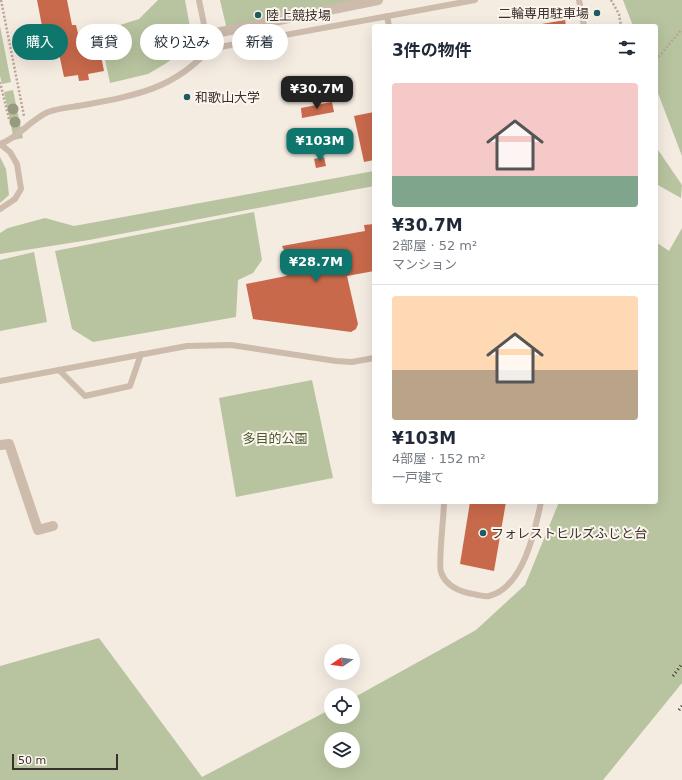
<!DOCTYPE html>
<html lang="ja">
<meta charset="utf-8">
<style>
:root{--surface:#fff;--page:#f6f6f7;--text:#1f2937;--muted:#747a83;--line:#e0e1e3;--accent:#0f766e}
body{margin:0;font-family:"DejaVu Sans","Noto Sans JP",sans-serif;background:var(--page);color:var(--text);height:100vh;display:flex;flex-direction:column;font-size:15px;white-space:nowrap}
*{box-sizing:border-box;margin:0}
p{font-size:13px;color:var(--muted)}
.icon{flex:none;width:22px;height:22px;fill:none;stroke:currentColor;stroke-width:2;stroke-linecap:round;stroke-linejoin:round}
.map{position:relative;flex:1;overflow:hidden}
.details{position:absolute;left:372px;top:24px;width:286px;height:480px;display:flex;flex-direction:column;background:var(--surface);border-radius:4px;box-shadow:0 4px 16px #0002}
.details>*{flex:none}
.banner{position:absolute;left:12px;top:24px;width:300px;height:36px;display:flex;gap:8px}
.needle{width:26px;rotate:257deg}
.buttons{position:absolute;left:324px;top:644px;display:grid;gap:8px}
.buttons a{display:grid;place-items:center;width:36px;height:36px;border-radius:50%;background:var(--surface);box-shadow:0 4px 16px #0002;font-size:20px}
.scale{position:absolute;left:12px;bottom:10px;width:106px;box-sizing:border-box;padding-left:4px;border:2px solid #3b302b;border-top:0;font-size:11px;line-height:14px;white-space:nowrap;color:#3b302b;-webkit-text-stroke:3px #fbf5ee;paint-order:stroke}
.price{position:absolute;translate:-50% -34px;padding:0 9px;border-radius:8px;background:var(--accent);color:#fff;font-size:13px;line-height:26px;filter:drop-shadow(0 1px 2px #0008)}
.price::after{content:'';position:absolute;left:50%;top:24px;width:12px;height:9px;margin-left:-6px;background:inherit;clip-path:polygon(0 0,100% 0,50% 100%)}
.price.on{background:#222;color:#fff}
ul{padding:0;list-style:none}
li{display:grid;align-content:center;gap:8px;height:212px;padding:0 20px}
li+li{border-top:1px solid var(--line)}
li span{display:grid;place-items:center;height:124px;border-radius:4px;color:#555}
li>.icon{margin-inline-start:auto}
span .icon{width:72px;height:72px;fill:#fffc;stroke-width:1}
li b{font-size:17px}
h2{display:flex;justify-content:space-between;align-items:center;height:48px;padding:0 20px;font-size:17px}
.chip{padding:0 14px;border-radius:18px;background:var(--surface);box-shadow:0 4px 16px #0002;font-size:14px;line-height:36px}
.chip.on{background:var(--accent);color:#fff}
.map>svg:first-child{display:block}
.green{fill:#b8c4a0;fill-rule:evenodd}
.building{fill:#c8694b}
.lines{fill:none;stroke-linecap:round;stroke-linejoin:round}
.path{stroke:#b9a596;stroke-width:2.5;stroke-dasharray:2 2;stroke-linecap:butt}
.service{stroke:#cdbbac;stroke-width:6}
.minor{stroke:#cdbbac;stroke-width:10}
.rail{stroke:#3b302b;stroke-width:3;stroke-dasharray:1 3;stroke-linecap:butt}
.tree{fill:#969b7f}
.poi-dot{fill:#1f5a5e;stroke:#fbf5ee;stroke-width:1.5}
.labels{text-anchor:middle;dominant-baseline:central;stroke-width:4;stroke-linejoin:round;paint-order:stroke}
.poi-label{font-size:13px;fill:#3b302b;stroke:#fbf5ee;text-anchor:start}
.park-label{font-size:13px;fill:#4a5a2e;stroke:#fbf5ee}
</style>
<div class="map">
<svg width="682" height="780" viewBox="0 0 682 780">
<rect width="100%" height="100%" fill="#f4ebe1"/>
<g class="green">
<polygon points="158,0 185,0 192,38 189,47 165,64 148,74 110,83 102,45 118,41 117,26 139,19"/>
<polygon points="220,0 357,0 227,30"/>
<polygon points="623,0 682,0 682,156 656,88 656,26 633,26"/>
<polygon points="0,26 11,82 2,84 0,76"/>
<polygon points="13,90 23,138 14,140 4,92"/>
<polygon points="656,147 682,185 681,198 656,184"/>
<polygon points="0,157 6,169 9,195 0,203"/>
<polygon points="374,171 374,186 89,240 0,254 0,233 8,228 45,218 74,226"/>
<polygon points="254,212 262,260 253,273 238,280 236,317 93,342 72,329 55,251"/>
<path d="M682,228v455l-79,97h-603v-114l99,-28 103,139 129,-68v8h22v-19l123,-68 49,-45 34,-83h97v-260l13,9zM331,739h22v22h-22z"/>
<polygon points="34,252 47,322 0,331 0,260"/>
<polygon points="312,380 333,478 236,497 219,398"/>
</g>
<g class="building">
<polygon points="37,0 67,0 72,25 76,25 79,38 97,35 104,71 88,74 89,80 79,81 78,75 64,77 57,44 37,48 34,32 43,31"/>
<polygon points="565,20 566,26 536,26 536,25"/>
<polygon points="332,102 334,112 302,118 301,108"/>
<polygon points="374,112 374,160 364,162 354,116"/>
<polygon points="324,157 326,166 316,168 314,159"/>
<polygon points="374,224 374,271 347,276 358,324 356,329 351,332 253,319 246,284 286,276 293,269 282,246 365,231 364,225"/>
<polygon points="470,502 506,502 494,571 460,564"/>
</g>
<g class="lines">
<g class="path">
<polyline points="1,0 24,116"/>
<polyline points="611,0 619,14 621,26"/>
<polyline points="656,60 682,29"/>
<polyline points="0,82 9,119"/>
</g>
<g class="service">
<polyline points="579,0 584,26"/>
<polyline points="387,16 389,26"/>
<polyline points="209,49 475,0"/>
<path d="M0,144c18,-6 30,-24 48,-32 11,-4 25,-5 36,-7 49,-9 91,-16 125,-56l-10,-49"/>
<polyline points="0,144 10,152 17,164 21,189 15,199 0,209"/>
<polyline points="59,370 85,396 130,386 141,354"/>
<polyline points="0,381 187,346 231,345 336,361 352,362 374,358"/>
<path d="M444,502c0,14 -6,61 -3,70 4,12 15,18 27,21 6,1 15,4 21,3 34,-8 46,-65 52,-94"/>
</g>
<g class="minor">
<polyline points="206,35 378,0"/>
<polyline points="0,445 9,444 38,530 53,526"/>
</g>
<g class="rail">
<polyline points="673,676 682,664"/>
<polyline points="679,710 682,706"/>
</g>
</g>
<g class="tree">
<circle cx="13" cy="109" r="5.5"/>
<circle cx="15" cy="122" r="5.5"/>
</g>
<g class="poi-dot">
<circle cx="597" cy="13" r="4"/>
<circle cx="258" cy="15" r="4"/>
<circle cx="187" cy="97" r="4"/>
<circle cx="483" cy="533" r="4"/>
</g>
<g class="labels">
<g class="poi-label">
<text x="589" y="13" text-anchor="end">二輪専用駐車場</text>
<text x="266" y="15">陸上競技場</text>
<text x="195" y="97">和歌山大学</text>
<text x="491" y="533">フォレストヒルズふじと台</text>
</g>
<g class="park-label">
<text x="275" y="438">多目的公園</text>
</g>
</g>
</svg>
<div class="buttons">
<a><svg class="needle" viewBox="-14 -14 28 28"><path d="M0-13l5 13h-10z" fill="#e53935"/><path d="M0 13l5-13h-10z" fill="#747a83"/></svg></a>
<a><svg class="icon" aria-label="locate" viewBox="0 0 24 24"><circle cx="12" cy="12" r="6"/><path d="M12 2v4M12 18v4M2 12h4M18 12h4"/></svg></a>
<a><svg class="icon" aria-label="layers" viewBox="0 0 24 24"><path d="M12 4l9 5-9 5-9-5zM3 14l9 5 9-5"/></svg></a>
</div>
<div class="scale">50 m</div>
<b class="price on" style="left:317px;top:110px">¥30.7M</b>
<b class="price" style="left:320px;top:162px">¥103M</b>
<b class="price" style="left:316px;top:283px">¥28.7M</b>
<div class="banner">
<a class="chip on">購入</a>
<a class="chip">賃貸</a>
<a class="chip">絞り込み</a>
<a class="chip">新着</a>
</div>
<section class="details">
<h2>3件の物件<svg class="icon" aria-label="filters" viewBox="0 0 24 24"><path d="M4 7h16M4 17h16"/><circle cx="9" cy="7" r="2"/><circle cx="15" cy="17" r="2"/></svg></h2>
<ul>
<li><span style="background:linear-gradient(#f6c9c9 75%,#7fa58c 0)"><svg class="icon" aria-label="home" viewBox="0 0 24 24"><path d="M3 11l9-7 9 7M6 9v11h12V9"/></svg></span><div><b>¥30.7M</b><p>2部屋 · 52 m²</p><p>マンション</p></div></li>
<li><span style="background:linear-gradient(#ffd9b3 60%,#b9a48a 0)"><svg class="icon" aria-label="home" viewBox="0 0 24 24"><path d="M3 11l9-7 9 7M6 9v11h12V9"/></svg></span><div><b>¥103M</b><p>4部屋 · 152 m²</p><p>一戸建て</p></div></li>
</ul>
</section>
</div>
